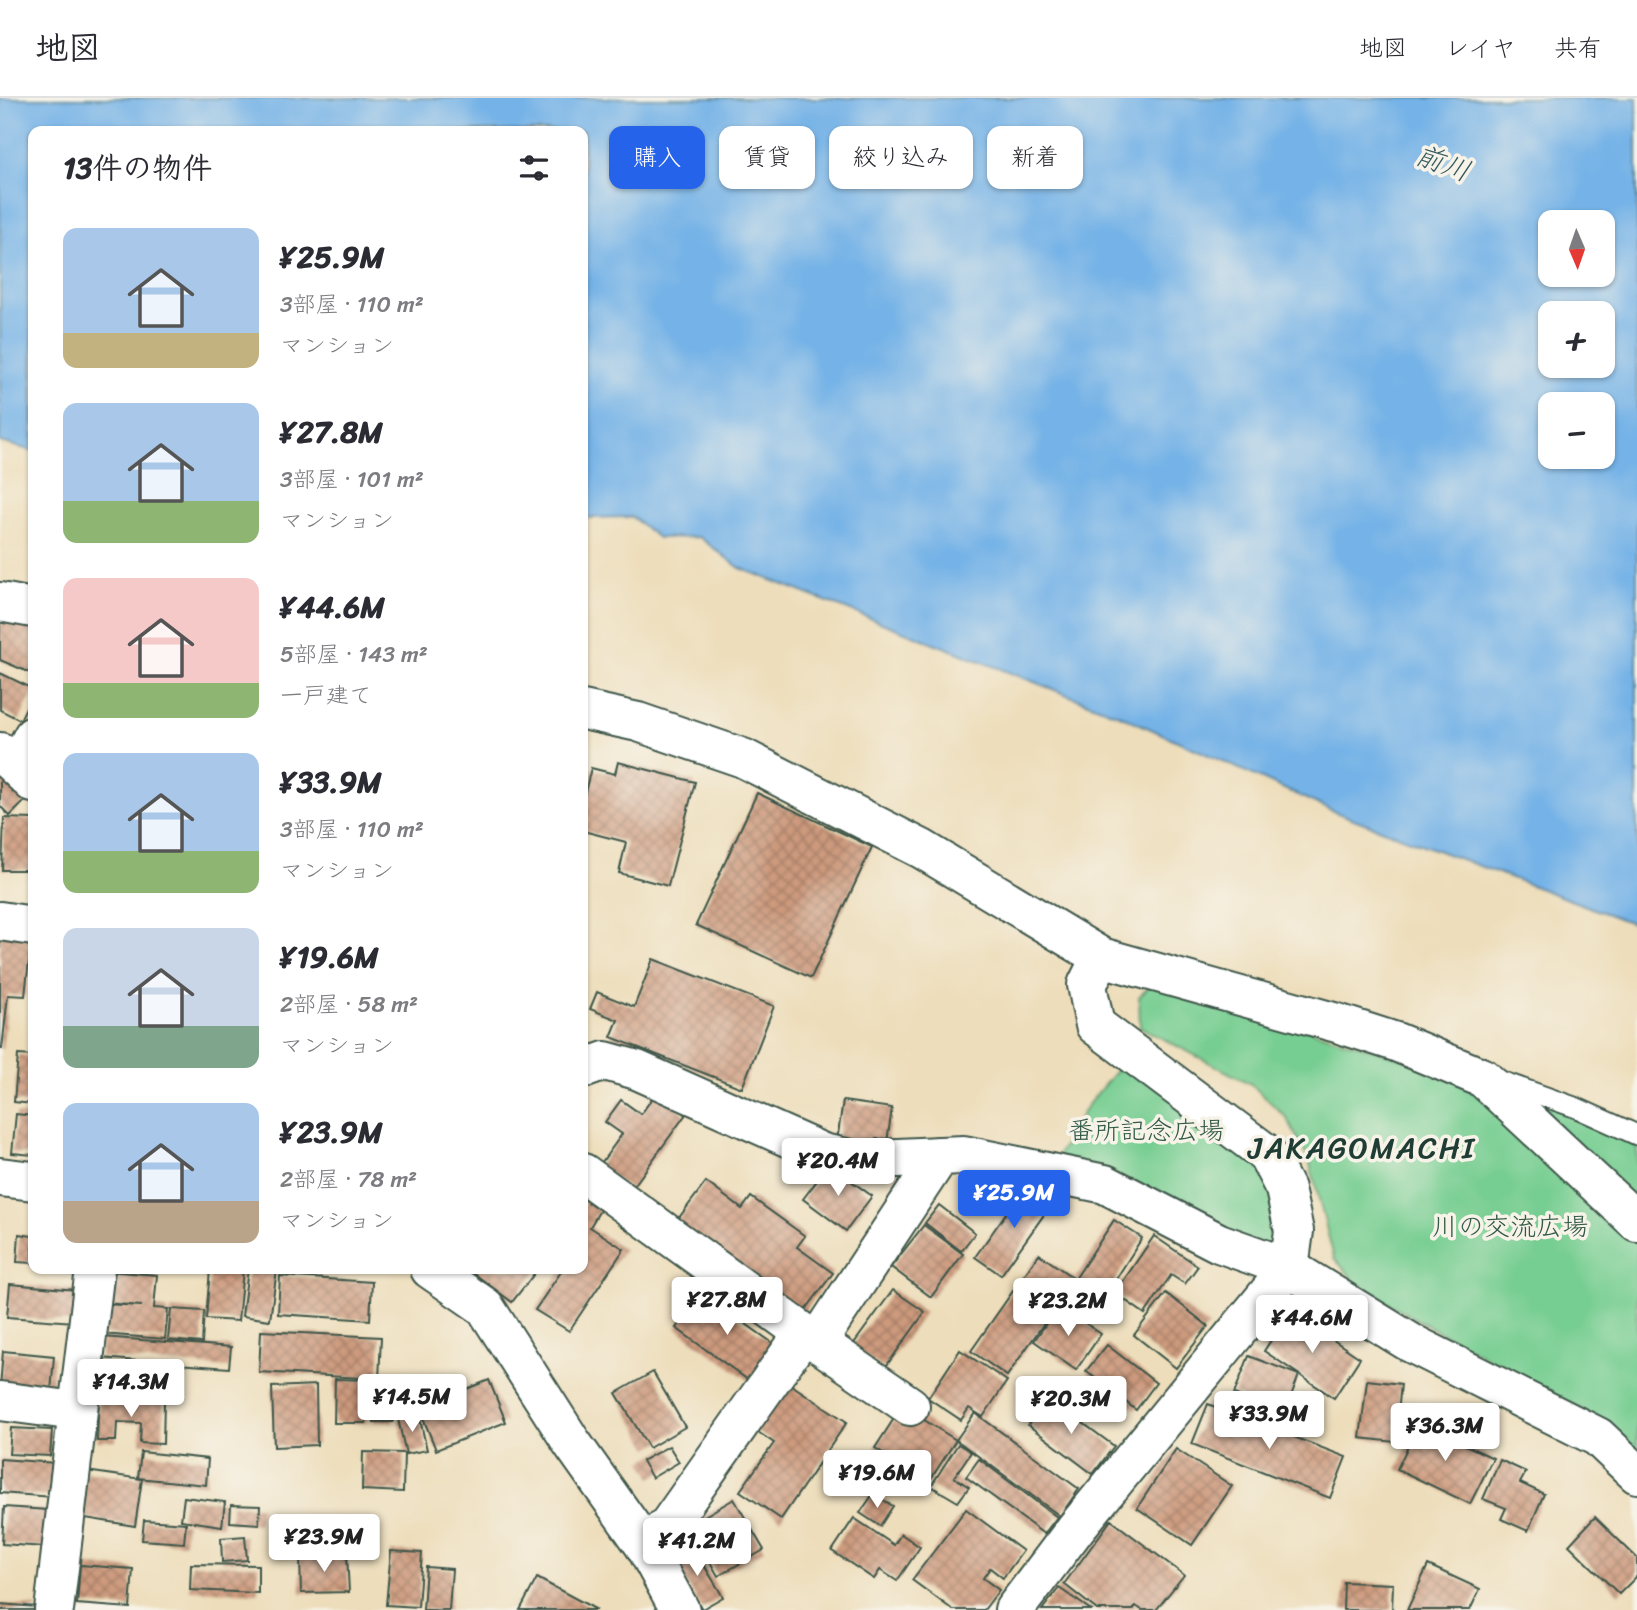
<!DOCTYPE html>
<html lang="ja">
<meta charset="utf-8">
<style>
:root{--surface:#fff;--page:#f7f7f7;--text:#2b2b33;--muted:#7c7c81;--line:#e1e1e2;--accent:#2563eb}
body{margin:0;font-family:Sriracha,"Klee One",sans-serif;background:var(--page);color:var(--text);height:100vh;display:flex;flex-direction:column;font-size:26px;white-space:nowrap}
*{box-sizing:border-box;margin:0}
p{font-size:23px;color:var(--muted)}
.icon{flex:none;width:38px;height:38px;fill:none;stroke:currentColor;stroke-width:2;stroke-linecap:round;stroke-linejoin:round}
.map{position:relative;flex:1;overflow:hidden}
.panel{position:absolute;left:28px;top:28px;width:560px;height:1148px;display:flex;flex-direction:column;background:var(--surface);border-radius:14px;box-shadow:0 2px 5px #0004}
.panel>*{flex:none}
.hud{position:absolute;left:609px;top:28px;width:665px;height:63px;display:flex;gap:14px}
.needle{width:46px;rotate:178deg}
.buttons{position:absolute;left:1538px;top:112px;display:grid;gap:14px}
.buttons a{display:grid;place-items:center;width:77px;height:77px;border-radius:14px;background:var(--surface);box-shadow:0 2px 5px #0004;font-size:35px}
.price{position:absolute;translate:-50% -60px;padding:0 16px;border-radius:7px;background:#fff;color:#222;font-size:23px;line-height:46px;filter:drop-shadow(0 2px 4px #0008)}
.price::after{content:'';position:absolute;left:50%;top:42px;width:21px;height:16px;margin-left:-10px;background:inherit;clip-path:polygon(0 0,100% 0,50% 100%)}
.price.on{background:var(--accent);color:#fff}
ul{padding:0;list-style:none}
li{display:flex;align-items:center;gap:21px;height:175px;padding:0 35px}
li span{display:grid;place-items:center;flex:none;width:196px;height:140px;border-radius:14px;color:#555}
li>.icon{margin-inline-start:auto}
span .icon{width:84px;height:84px;fill:#fffc;stroke-width:1}
li b{font-size:30px}
h2{display:flex;justify-content:space-between;align-items:center;height:84px;padding:0 35px;font-size:30px}
.tag{padding:0 24px;border-radius:14px;background:var(--surface);box-shadow:0 2px 5px #0004;font-size:24px;line-height:63px}
.tag.on{background:var(--accent);color:#fff}
header{display:flex;align-items:center;gap:42px;box-sizing:border-box;height:98px;padding:0 35px;background:var(--surface);border-bottom:2px solid var(--line)}
header strong{font-size:33px}
nav{display:flex;gap:38px;margin-inline-start:auto;font-size:24px}
.map>svg:first-child{display:block}
.park{fill:#77ce92;stroke:#4b8663;stroke-width:2}
.water{fill:#74b2e7;stroke:#4a788e;stroke-width:2;fill-rule:evenodd}
.building{fill:url(#building-cross-hatch)}
.lines{fill:none;stroke-linecap:round;stroke-linejoin:round}
.lane-casing{stroke:#3e5548;stroke-width:23}
.street-casing{stroke:#3e5548;stroke-width:42}
.lane{stroke:#fff;stroke-width:19}
.street{stroke:#fff;stroke-width:38}
.labels{text-anchor:middle;dominant-baseline:central;stroke-width:7;stroke-linejoin:round;paint-order:stroke}
.park-label{font-size:26px;fill:#315a47;stroke:#f7f3e8}
.water-label{font-size:28px;font-style:italic;fill:#345a61;stroke:#f7f3e8}
.quarter-label{font-size:30px;letter-spacing:2px;fill:#1f3d34;stroke:#f7f3e8}
</style>
<header>
<strong>地図</strong>
<nav><a>地図</a><a>レイヤ</a><a>共有</a></nav>
</header>
<div class="map">
<svg width="1637" height="1512" viewBox="0 0 1637 1512">
<defs>
<pattern id="building-cross-hatch" width="8" height="8" patternUnits="userSpaceOnUse" patternTransform="scale(1.75)"><rect width="8" height="8" fill="#cd9a7d"/><path d="M0 0l8 8M0 8l8-8" fill="none" stroke="#a67f67"/></pattern>
</defs>
<rect width="100%" height="100%" fill="#f7f3e8"/>
<filter id="ink" filterUnits="userSpaceOnUse"><feTurbulence type="fractalNoise" baseFrequency=".0143" numOctaves="2"/><feDisplacementMap in="SourceGraphic" scale="14" xChannelSelector="R" yChannelSelector="G"/><feConvolveMatrix kernelMatrix="1 2 1 2 8 2 1 2 1" color-interpolation-filters="sRGB"/></filter>
<filter id="wash" filterUnits="userSpaceOnUse"><feTurbulence type="fractalNoise" baseFrequency=".00686" numOctaves="4" result="noise"/><feDisplacementMap in="SourceGraphic" scale="28" xChannelSelector="R" yChannelSelector="G"/><feGaussianBlur stdDeviation="1.57" result="paint"/><feColorMatrix in="noise" values="0 0 0 0 0 0 0 0 0 0 0 0 0 0 0 0 0 1.4 0 .05"/><feComposite in="paint" operator="in"/></filter>
<g filter="url(#wash)">
<rect width="100%" height="100%" fill="#edddba"/>
<g class="park">
<polygon points="1153,885 1528,998 1637,1047 1637,1358 1592,1317 1363,1192 1334,1160 1309,1062 1286,1019 1251,986 1140,929 1139,899"/>
<polygon points="1132,953 1248,1037 1294,1133 1289,1170 1056,1061 1086,1009"/>
</g>
<path class="water" d="M0,0h1637v827l-302,-113 -213,-96 -382,-148 -41,-31 -41,1 -26,-21 -49,1v-387h-550v320l-33,-9zM1550,124h53v53h-53zM1550,215h53v53h-53zM1550,306h53v53h-53z"/>
<g id="blocks">
<g class="building">
<polygon points="4,516 33,529 33,576 0,562 0,524"/>
<polygon points="0,575 33,591 33,595 20,622 0,612"/>
<polygon points="618,664 695,684 668,788 619,775 626,744 583,733 583,702 591,670 615,676"/>
<polygon points="0,678 25,703 10,718 0,708"/>
<polygon points="757,695 872,749 811,880 696,827"/>
<polygon points="4,720 33,721 33,772 2,772"/>
<polygon points="0,832 32,835 25,898 8,897 2,951 0,951"/>
<polygon points="653,861 774,908 742,990 611,939 618,922 590,911 597,894 634,909"/>
<polygon points="18,957 33,958 33,1006 14,1004"/>
<polygon points="656,995 686,1016 631,1092 599,1068 622,1036 605,1024 621,1002 641,1016"/>
<polygon points="843,1003 892,1010 886,1051 837,1043"/>
<polygon points="16,1016 33,1018 33,1057 12,1055"/>
<polygon points="829,1067 872,1098 846,1133 803,1101"/>
<polygon points="706,1084 742,1111 751,1099 805,1138 797,1149 833,1175 801,1218 675,1125"/>
<polygon points="1026,1087 1053,1104 1001,1177 975,1159"/>
<polygon points="583,1101 600,1112 590,1129 624,1151 569,1233 535,1212 563,1171 583,1171"/>
<polygon points="939,1107 975,1135 961,1153 925,1125"/>
<polygon points="1114,1122 1142,1140 1104,1200 1075,1181 1007,1278 971,1253 1039,1156 1075,1181"/>
<polygon points="924,1127 963,1156 931,1199 891,1169"/>
<polygon points="19,1136 33,1138 33,1165 17,1164"/>
<polygon points="1154,1138 1198,1168 1185,1186 1171,1177 1145,1216 1115,1195"/>
<polygon points="210,1171 243,1171 238,1223 206,1221"/>
<polygon points="248,1171 277,1171 270,1222 242,1218"/>
<polygon points="468,1171 535,1171 537,1172 512,1204"/>
<polygon points="107,1173 157,1177 154,1210 168,1211 165,1241 102,1236 104,1206 142,1208 104,1205"/>
<polygon points="280,1178 372,1184 370,1222 278,1216"/>
<polygon points="10,1186 76,1192 74,1224 7,1219"/>
<polygon points="893,1192 925,1214 884,1271 852,1248"/>
<polygon points="702,1195 777,1248 751,1284 676,1230"/>
<polygon points="1166,1195 1208,1228 1176,1270 1134,1237"/>
<polygon points="1059,1207 1101,1236 1076,1272 1034,1243"/>
<polygon points="171,1211 204,1213 202,1245 168,1242"/>
<polygon points="1290,1213 1360,1260 1334,1300 1264,1253"/>
<polygon points="261,1233 381,1239 379,1281 259,1274"/>
<polygon points="102,1239 231,1249 229,1270 100,1260"/>
<polygon points="1107,1247 1156,1285 1136,1312 1086,1273"/>
<polygon points="960,1252 1007,1283 983,1319 969,1310 961,1322 928,1300"/>
<polygon points="3,1253 54,1258 51,1294 0,1289"/>
<polygon points="1249,1258 1299,1277 1284,1316 1234,1296"/>
<polygon points="653,1274 685,1329 649,1350 616,1295"/>
<polygon points="781,1280 847,1324 781,1421 740,1393 774,1345 749,1328"/>
<polygon points="335,1281 368,1282 366,1325 334,1325"/>
<polygon points="489,1282 506,1324 436,1352 419,1310"/>
<polygon points="1367,1282 1401,1286 1395,1344 1360,1340"/>
<polygon points="316,1287 317,1347 274,1349 272,1289"/>
<rect x="374" y="1294" width="19" height="30"/>
<polygon points="99,1300 164,1303 163,1346 140,1345 141,1325 117,1324 116,1343 97,1343"/>
<polygon points="1049,1300 1114,1348 1093,1376 1028,1327"/>
<polygon points="1208,1306 1346,1359 1330,1400 1192,1346"/>
<polygon points="902,1308 956,1342 975,1315 1079,1391 1060,1418 956,1342 929,1384 875,1350"/>
<polygon points="419,1317 427,1352 406,1356 398,1321"/>
<polygon points="1419,1325 1493,1360 1470,1406 1397,1371"/>
<polygon points="11,1330 52,1332 50,1358 9,1356"/>
<polygon points="958,1346 971,1354 954,1379 969,1389 958,1404 931,1388"/>
<polygon points="669,1348 679,1364 652,1380 642,1363"/>
<polygon points="1176,1351 1232,1388 1192,1447 1137,1410"/>
<polygon points="141,1354 208,1361 206,1387 138,1380"/>
<polygon points="363,1354 404,1355 403,1394 362,1392"/>
<polygon points="0,1361 56,1365 53,1399 0,1395"/>
<polygon points="979,1361 1057,1419 1044,1436 966,1379"/>
<polygon points="1500,1362 1526,1374 1520,1385 1544,1396 1528,1433 1501,1421 1506,1410 1483,1401"/>
<polygon points="86,1373 142,1381 135,1428 79,1419"/>
<polygon points="873,1396 893,1408 880,1428 860,1415"/>
<polygon points="184,1399 225,1404 222,1428 181,1422"/>
<polygon points="734,1401 764,1452 718,1478 689,1427"/>
<polygon points="231,1407 260,1408 259,1426 230,1424"/>
<polygon points="4,1409 48,1412 45,1449 2,1446"/>
<polygon points="966,1411 1023,1453 1003,1480 990,1470 983,1480 999,1492 984,1512 953,1512 912,1482"/>
<polygon points="1595,1419 1637,1460 1637,1478 1619,1496 1569,1447"/>
<polygon points="854,1420 894,1447 901,1436 920,1449 897,1483 880,1472 874,1481 832,1453"/>
<polygon points="144,1422 186,1425 184,1445 142,1442"/>
<polygon points="1111,1422 1184,1477 1156,1512 1142,1512 1136,1508 1133,1512 1097,1512 1064,1486"/>
<polygon points="245,1438 247,1462 222,1464 221,1440"/>
<polygon points="692,1447 723,1499 702,1511 672,1463"/>
<polygon points="391,1453 422,1455 418,1509 386,1507"/>
<polygon points="347,1456 349,1494 301,1495 300,1458"/>
<polygon points="191,1466 258,1467 258,1495 190,1492"/>
<polygon points="80,1467 133,1471 130,1510 77,1506"/>
<polygon points="1428,1467 1480,1491 1470,1512 1407,1512"/>
<polygon points="426,1469 452,1471 449,1512 423,1512"/>
<polygon points="537,1480 597,1512 520,1512"/>
<polygon points="1344,1484 1393,1486 1392,1512 1343,1512"/>
<polygon points="1059,1490 1091,1512 1042,1512"/>
<polygon points="0,1506 37,1509 37,1512 0,1512"/>
</g>
</g>
</g>
<g filter="url(#ink)">
<use href="#blocks" fill-opacity="0" stroke="#3e5548" stroke-width="2"/>
<g class="lines">
<g class="lane-casing">
<polyline id="lane" points="1498,982 1577,1010 1637,1037"/>
</g>
<g class="street-casing">
<g id="street">
<polyline points="0,504 33,510"/>
<polyline points="583,612 638,624 743,660 922,751 1101,859 1337,925 1396,944 1483,980 1637,1124"/>
<polyline points="0,654 33,685"/>
<polyline points="17,668 33,638"/>
<polyline points="0,823 33,828"/>
<polyline points="583,971 605,963 637,972 823,1055 856,1062 940,1058"/>
<polyline points="583,1075 804,1235 910,1308"/>
<polyline points="0,1079 33,1083"/>
<polyline points="430,1171 485,1209 572,1345 645,1448 680,1512"/>
<polyline points="818,1243 940,1058 964,1057 1105,1086 1219,1145 1289,1170 1411,1245 1598,1339 1637,1376"/>
<polyline points="0,1303 76,1313"/>
<polyline points="645,1448 669,1426 804,1235"/>
<polyline points="54,1512 95,1171"/>
<polyline points="1014,1512 1076,1430 1289,1170 1294,1133 1285,1091 1267,1056 1095,927 1087,887 1101,859"/>
</g>
</g>
<use href="#lane" class="lane"/>
<use href="#street" class="street"/>
</g>
</g>
<g class="labels">
<g class="park-label">
<text x="1146" y="1032">番所記念広場</text>
<text x="1510" y="1128">川の交流広場</text>
</g>
<g class="water-label">
<text transform="translate(1443 65) rotate(20)">前川</text>
</g>
<g class="quarter-label">
<text x="1362" y="1050">JAKAGOMACHI</text>
</g>
</g>
</svg>
<div class="buttons">
<a><svg class="needle" viewBox="-14 -14 28 28"><path d="M0-13l5 13h-10z" fill="#e53935"/><path d="M0 13l5-13h-10z" fill="#7c7c81"/></svg></a>
<a>+</a>
<a>−</a>
</div>
<b class="price" style="left:838px;top:1100px">¥20.4M</b>
<b class="price on" style="left:1014px;top:1132px">¥25.9M</b>
<b class="price" style="left:727px;top:1239px">¥27.8M</b>
<b class="price" style="left:1068px;top:1240px">¥23.2M</b>
<b class="price" style="left:1312px;top:1257px">¥44.6M</b>
<b class="price" style="left:131px;top:1321px">¥14.3M</b>
<b class="price" style="left:412px;top:1336px">¥14.5M</b>
<b class="price" style="left:1071px;top:1338px">¥20.3M</b>
<b class="price" style="left:1269px;top:1353px">¥33.9M</b>
<b class="price" style="left:1445px;top:1365px">¥36.3M</b>
<b class="price" style="left:877px;top:1412px">¥19.6M</b>
<b class="price" style="left:324px;top:1476px">¥23.9M</b>
<b class="price" style="left:697px;top:1480px">¥41.2M</b>
<div class="hud">
<a class="tag on">購入</a>
<a class="tag">賃貸</a>
<a class="tag">絞り込み</a>
<a class="tag">新着</a>
</div>
<section class="panel">
<h2>13件の物件<svg class="icon" aria-label="filters" viewBox="0 0 24 24"><path d="M4 7h16M4 17h16"/><circle cx="9" cy="7" r="2"/><circle cx="15" cy="17" r="2"/></svg></h2>
<ul>
<li><span style="background:linear-gradient(#a9c7e8 75%,#c2b280 0)"><svg class="icon" aria-label="home" viewBox="0 0 24 24"><path d="M3 11l9-7 9 7M6 9v11h12V9"/></svg></span><div><b>¥25.9M</b><p>3部屋 · 110 m²</p><p>マンション</p></div></li>
<li><span style="background:linear-gradient(#a9c7e8 70%,#8fb573 0)"><svg class="icon" aria-label="home" viewBox="0 0 24 24"><path d="M3 11l9-7 9 7M6 9v11h12V9"/></svg></span><div><b>¥27.8M</b><p>3部屋 · 101 m²</p><p>マンション</p></div></li>
<li><span style="background:linear-gradient(#f6c9c9 75%,#8fb573 0)"><svg class="icon" aria-label="home" viewBox="0 0 24 24"><path d="M3 11l9-7 9 7M6 9v11h12V9"/></svg></span><div><b>¥44.6M</b><p>5部屋 · 143 m²</p><p>一戸建て</p></div></li>
<li><span style="background:linear-gradient(#a9c7e8 70%,#8fb573 0)"><svg class="icon" aria-label="home" viewBox="0 0 24 24"><path d="M3 11l9-7 9 7M6 9v11h12V9"/></svg></span><div><b>¥33.9M</b><p>3部屋 · 110 m²</p><p>マンション</p></div></li>
<li><span style="background:linear-gradient(#c9d6e8 70%,#7fa58c 0)"><svg class="icon" aria-label="home" viewBox="0 0 24 24"><path d="M3 11l9-7 9 7M6 9v11h12V9"/></svg></span><div><b>¥19.6M</b><p>2部屋 · 58 m²</p><p>マンション</p></div></li>
<li><span style="background:linear-gradient(#a9c7e8 70%,#b9a48a 0)"><svg class="icon" aria-label="home" viewBox="0 0 24 24"><path d="M3 11l9-7 9 7M6 9v11h12V9"/></svg></span><div><b>¥23.9M</b><p>2部屋 · 78 m²</p><p>マンション</p></div></li>
</ul>
</section>
</div>
